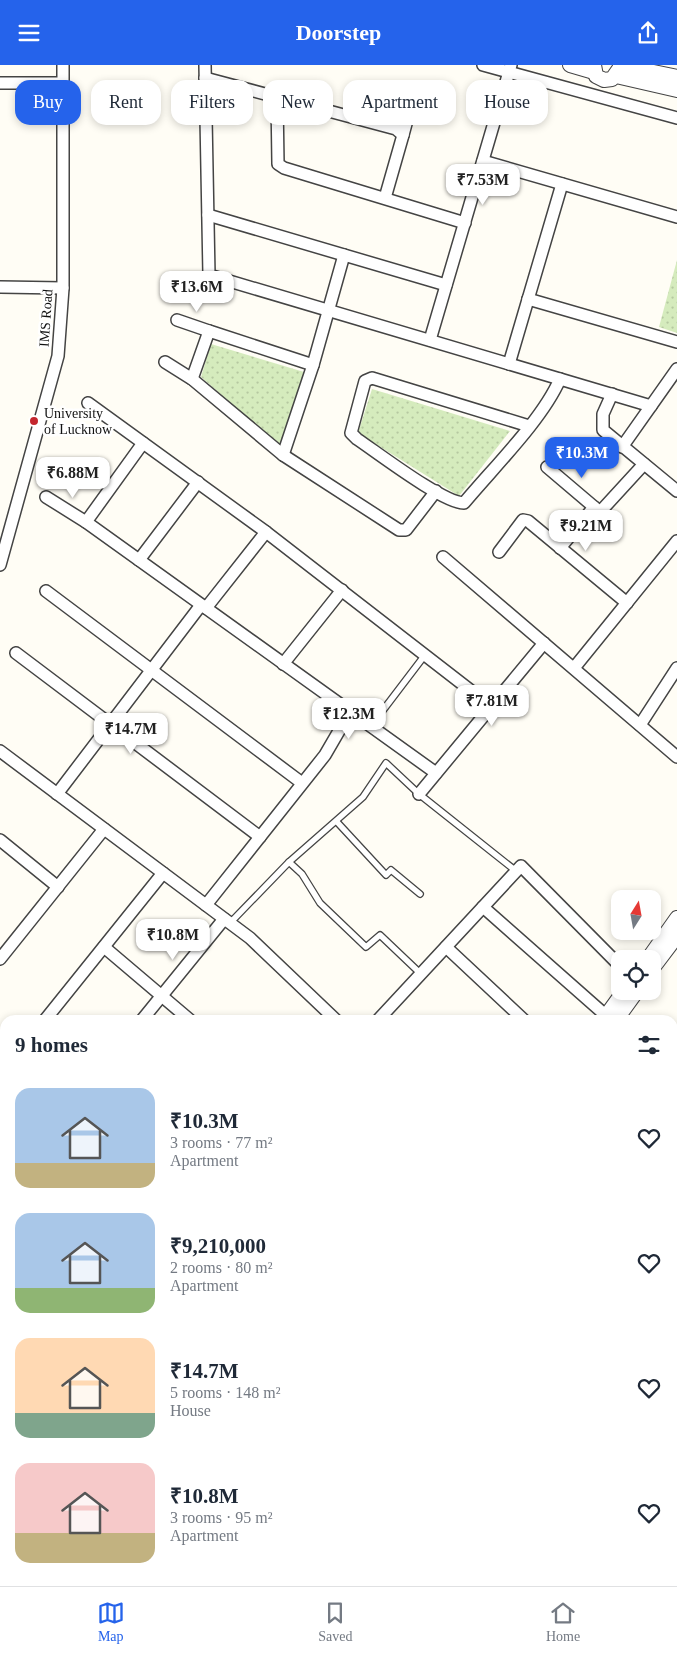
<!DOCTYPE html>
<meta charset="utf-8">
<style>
:root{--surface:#fff;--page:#f6f6f7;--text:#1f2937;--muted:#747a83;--line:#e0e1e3;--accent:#2563eb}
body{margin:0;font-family:Georgia,serif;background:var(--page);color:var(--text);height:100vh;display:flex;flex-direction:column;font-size:19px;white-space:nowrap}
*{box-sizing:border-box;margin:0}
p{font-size:16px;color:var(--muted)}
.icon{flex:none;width:28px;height:28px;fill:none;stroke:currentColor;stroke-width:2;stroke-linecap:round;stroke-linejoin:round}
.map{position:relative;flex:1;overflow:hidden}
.side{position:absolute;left:0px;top:950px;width:678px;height:571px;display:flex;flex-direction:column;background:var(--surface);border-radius:15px 15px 0 0;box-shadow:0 2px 8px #0003}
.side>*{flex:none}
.guide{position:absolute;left:15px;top:15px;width:648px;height:45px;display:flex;gap:10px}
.needle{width:32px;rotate:11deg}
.buttons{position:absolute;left:611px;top:825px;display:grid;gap:10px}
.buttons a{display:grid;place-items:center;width:50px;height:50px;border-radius:10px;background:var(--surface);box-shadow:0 2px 8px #0003;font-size:25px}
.price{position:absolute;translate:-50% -42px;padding:0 11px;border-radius:10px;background:#fff;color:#222;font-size:16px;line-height:32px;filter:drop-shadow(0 1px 2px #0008)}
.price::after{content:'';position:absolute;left:50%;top:30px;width:15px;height:11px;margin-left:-8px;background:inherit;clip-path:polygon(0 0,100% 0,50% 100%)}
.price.selected{background:var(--accent);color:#fff}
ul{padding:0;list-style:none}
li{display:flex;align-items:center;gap:15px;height:125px;padding:0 15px}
li span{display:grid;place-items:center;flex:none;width:140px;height:100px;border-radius:15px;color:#555}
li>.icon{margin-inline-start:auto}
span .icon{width:60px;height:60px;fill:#fffc;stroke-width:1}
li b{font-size:21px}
h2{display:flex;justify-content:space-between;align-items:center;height:60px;padding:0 15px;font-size:21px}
.chip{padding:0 18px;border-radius:15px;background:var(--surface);box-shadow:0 2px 8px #0003;font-size:18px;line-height:45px}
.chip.selected{background:var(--accent);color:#fff}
header{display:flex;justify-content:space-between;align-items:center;height:65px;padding:0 15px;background:var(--accent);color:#fff;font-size:22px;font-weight:800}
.menu{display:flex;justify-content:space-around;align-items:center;height:70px;border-top:1px solid var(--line);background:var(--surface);font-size:14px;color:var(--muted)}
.menu a{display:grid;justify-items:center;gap:2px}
.menu .selected{color:var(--accent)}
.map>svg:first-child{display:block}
.grass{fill:url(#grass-dots)}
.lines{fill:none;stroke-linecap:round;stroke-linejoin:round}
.service-casing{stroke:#444;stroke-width:8}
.minor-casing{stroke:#444;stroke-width:14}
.tertiary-casing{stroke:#444;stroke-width:16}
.service{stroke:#fff;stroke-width:5.5}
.minor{stroke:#fff;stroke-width:11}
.tertiary{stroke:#fff;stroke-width:14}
.poi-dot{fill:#c4262e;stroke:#fff;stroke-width:2}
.labels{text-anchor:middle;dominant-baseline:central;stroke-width:5;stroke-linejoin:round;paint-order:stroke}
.street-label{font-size:14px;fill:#111;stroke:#fff}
.poi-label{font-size:14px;fill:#111;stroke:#fff;text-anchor:start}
</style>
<header><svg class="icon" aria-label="menu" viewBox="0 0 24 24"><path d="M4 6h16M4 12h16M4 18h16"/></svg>Doorstep<svg class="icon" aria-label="share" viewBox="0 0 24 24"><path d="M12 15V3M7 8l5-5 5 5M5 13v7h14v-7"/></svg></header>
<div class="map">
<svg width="677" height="1521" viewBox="0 0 677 1521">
<defs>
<pattern id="grass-dots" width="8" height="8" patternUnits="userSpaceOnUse" patternTransform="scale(1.25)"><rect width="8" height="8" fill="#d5ebbd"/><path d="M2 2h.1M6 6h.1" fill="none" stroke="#b6c8a1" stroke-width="1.8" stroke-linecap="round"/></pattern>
</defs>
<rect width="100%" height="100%" fill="#fffdf5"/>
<g class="grass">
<polygon points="677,195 677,268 659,262"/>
<polygon points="211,279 304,307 280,381 201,312"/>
<polygon points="372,324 510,366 459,431 358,368"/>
</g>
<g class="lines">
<g class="service-casing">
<g id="service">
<polyline points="371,661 425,590"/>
<polyline points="337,757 386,810 391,805 420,829"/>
<polyline points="289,797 302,809 320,838 366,882 380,870 421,909"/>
<polyline points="230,858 289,797 363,732 386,698 419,729 516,806"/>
<polyline points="672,1265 677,1270"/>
<polyline points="672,1444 677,1448"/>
<polyline points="121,1521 126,1516"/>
</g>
</g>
<g class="minor-casing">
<g id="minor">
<polyline points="205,0 209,210 651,341"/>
<polyline points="483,0 677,53"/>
<polyline points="205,13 396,64 403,70 385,133"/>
<polyline points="0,18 63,18"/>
<polyline points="277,33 278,99 284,103 465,158"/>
<polyline points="403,70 410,44"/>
<polyline points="483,96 677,152"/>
<polyline points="208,150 446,220"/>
<polyline points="0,222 63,223"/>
<polyline points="528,234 677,277"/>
<polyline points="177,255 209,266"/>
<polyline points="430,275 511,0"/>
<polyline points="165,297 192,314 283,390 399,465 406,465 436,426"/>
<polyline points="509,299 562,119"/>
<polyline points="192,314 209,266 313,300"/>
<polyline points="612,329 603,349 603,365 677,426"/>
<polyline points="88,338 266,467 492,642"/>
<path d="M529,361l-157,-48 -7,3 -14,52 6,6c21,14 86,64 107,64 30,-36 78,-83 96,-124"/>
<polyline points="622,382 677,304"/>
<polyline points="283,390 313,300 344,190"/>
<polyline points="547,402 600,447 644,399"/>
<polyline points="46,432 86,457 436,708"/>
<polyline points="86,457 143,378"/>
<polyline points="560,483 594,442"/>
<polyline points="499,487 523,455 528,456 627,538"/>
<polyline points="443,492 677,692"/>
<polyline points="139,495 198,417"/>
<polyline points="0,500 58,291 63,223 63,0"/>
<polyline points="46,526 302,718"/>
<polyline points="206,543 266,467"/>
<polyline points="16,588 260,772"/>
<polyline points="283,599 342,525"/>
<polyline points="574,603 677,476"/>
<polyline points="640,660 677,603"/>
<polyline points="0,686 250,873 336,955"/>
<polyline points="57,729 201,540"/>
<polyline points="419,729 544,578"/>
<polyline points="0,775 58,822"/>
<polyline points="206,840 325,690 350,647"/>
<polyline points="483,842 611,955"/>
<polyline points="104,882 190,955"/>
<polyline points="446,882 524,955"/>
<polyline points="0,894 104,764"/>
<polyline points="45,955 163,808"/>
<polyline points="142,955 224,854"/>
<polyline points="378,955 521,801 620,901"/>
<polyline points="0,1011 5,1005"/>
<polyline points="0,1043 5,1023"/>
<polyline points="672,1051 674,1033 677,1030"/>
<polyline points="0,1140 5,1135"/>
<polyline points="0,1147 5,1151"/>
<polyline points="672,1147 677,1151"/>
<polyline points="0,1230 5,1234"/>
<polyline points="672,1381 677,1385"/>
<polyline points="672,1496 677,1500"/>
<polyline points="594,1516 600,1521"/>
<polyline points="478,1521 483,1516"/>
<polyline points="577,1521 580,1516"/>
</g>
</g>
<g class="tertiary-casing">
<g id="tertiary">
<polyline points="570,0 594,7"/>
<polyline points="594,0 596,11 604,15 612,14 619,4"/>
<polyline points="620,0 677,12"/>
<polyline points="616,11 677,25"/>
<polyline points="648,894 677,853"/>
<polyline points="652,904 677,871"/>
<polyline points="603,955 624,926"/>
<polyline points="616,955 637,926"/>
<polyline points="335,1516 335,1521"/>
<polyline points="345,1516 345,1521"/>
</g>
</g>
<use href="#service" class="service"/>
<use href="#minor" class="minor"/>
<use href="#tertiary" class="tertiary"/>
</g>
<circle class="poi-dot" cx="34" cy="356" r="5"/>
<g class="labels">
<g class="street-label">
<text transform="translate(46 253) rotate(-86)">IMS Road</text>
</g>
<g class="poi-label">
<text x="44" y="348">University<tspan x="44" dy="16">of Lucknow</tspan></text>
</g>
</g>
</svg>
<div class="buttons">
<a><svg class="needle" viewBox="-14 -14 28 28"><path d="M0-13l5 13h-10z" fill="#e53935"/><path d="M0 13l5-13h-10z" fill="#747a83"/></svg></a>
<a><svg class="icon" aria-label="locate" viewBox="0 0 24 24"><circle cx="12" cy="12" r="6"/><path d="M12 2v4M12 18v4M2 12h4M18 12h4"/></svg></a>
</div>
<b class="price" style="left:483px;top:141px">₹7.53M</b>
<b class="price" style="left:197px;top:248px">₹13.6M</b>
<b class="price selected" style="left:582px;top:414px">₹10.3M</b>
<b class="price" style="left:73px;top:434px">₹6.88M</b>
<b class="price" style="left:586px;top:487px">₹9.21M</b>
<b class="price" style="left:492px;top:662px">₹7.81M</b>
<b class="price" style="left:349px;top:675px">₹12.3M</b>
<b class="price" style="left:131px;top:690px">₹14.7M</b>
<b class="price" style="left:173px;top:896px">₹10.8M</b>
<div class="guide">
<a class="chip selected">Buy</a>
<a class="chip">Rent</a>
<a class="chip">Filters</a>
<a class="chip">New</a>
<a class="chip">Apartment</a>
<a class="chip">House</a>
</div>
<section class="side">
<h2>9 homes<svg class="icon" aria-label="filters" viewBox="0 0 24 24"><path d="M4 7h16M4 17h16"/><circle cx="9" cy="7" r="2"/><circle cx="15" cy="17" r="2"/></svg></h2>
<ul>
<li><span style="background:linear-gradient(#a9c7e8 75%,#c2b280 0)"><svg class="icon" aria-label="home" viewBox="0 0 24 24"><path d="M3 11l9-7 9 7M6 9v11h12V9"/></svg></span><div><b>₹10.3M</b><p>3 rooms · 77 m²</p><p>Apartment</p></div><svg class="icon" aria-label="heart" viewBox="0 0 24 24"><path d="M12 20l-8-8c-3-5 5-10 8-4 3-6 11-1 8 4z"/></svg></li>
<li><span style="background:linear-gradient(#a9c7e8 75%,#8fb573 0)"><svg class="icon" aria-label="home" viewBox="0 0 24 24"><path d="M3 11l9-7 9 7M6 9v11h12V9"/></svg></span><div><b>₹9,210,000</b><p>2 rooms · 80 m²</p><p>Apartment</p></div><svg class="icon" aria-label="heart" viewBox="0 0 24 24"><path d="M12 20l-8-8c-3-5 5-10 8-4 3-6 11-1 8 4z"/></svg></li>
<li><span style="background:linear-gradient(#ffd9b3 75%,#7fa58c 0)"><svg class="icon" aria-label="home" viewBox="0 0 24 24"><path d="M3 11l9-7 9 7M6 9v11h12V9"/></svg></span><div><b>₹14.7M</b><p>5 rooms · 148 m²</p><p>House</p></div><svg class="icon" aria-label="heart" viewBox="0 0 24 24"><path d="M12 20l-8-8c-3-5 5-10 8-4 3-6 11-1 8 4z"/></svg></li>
<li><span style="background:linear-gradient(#f6c9c9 70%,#c2b280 0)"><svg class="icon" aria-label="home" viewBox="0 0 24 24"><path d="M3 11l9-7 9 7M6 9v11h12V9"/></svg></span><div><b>₹10.8M</b><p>3 rooms · 95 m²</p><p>Apartment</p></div><svg class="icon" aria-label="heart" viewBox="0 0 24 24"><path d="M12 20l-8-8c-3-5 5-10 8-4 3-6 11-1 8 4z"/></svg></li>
</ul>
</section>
</div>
<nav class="menu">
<a class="selected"><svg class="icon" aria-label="map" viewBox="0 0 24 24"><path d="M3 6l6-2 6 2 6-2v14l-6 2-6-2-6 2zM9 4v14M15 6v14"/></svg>Map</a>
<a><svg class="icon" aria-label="saved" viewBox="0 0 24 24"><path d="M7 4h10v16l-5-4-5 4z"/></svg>Saved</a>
<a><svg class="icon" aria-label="home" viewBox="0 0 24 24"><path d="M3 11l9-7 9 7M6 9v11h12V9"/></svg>Home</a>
</nav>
